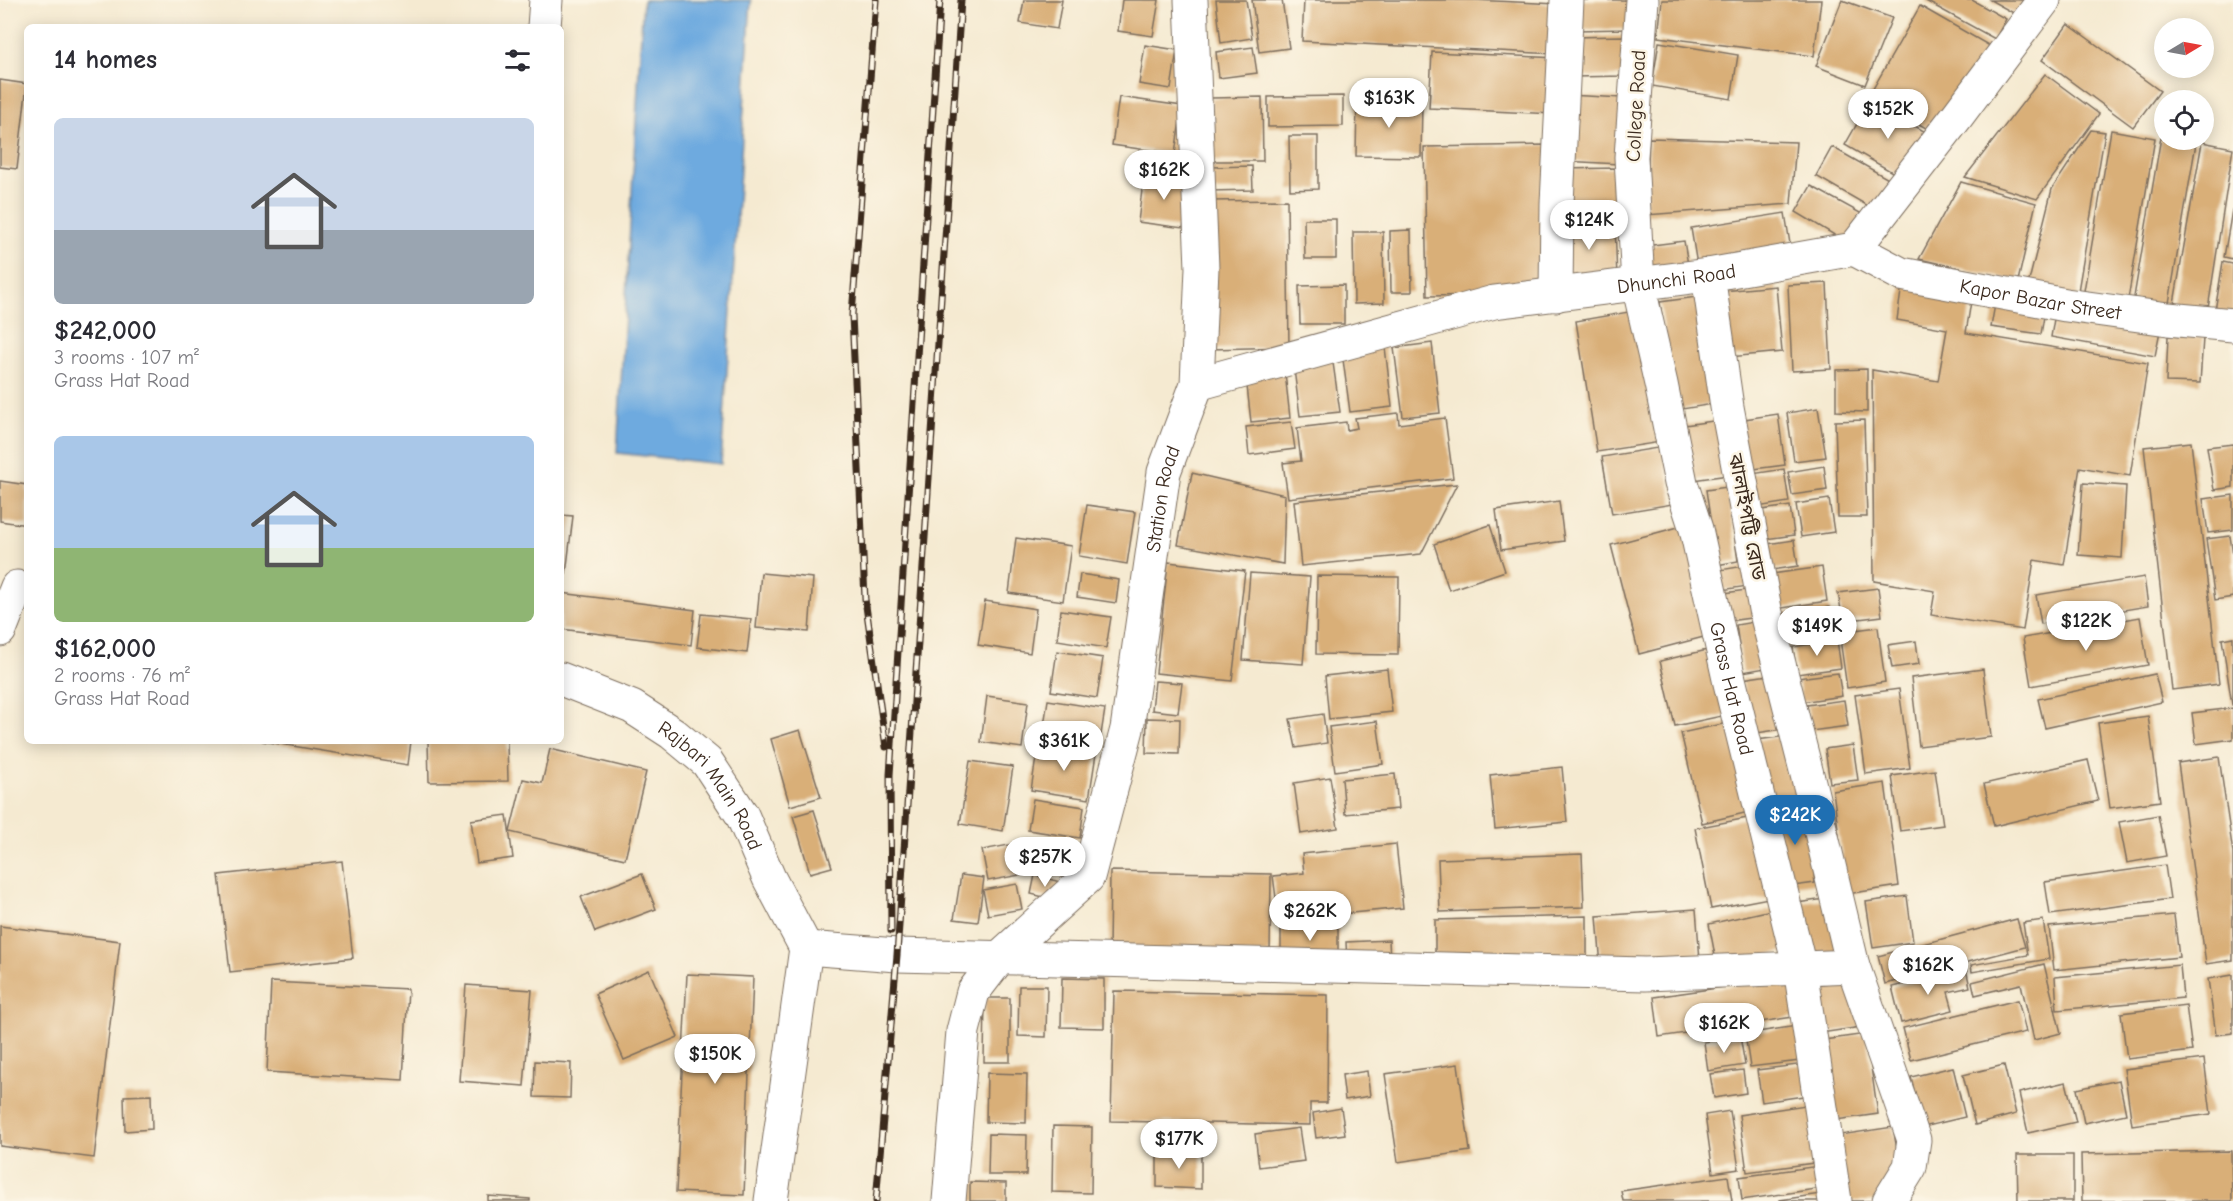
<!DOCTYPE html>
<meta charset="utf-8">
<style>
:root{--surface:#fff;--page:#f7f7f7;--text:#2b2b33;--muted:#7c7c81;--accent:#1f6fb2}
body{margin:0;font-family:"Comic Neue","Noto Sans Bengali",sans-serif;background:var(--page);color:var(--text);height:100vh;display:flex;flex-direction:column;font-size:22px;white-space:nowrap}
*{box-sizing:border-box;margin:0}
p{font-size:20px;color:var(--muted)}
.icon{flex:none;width:33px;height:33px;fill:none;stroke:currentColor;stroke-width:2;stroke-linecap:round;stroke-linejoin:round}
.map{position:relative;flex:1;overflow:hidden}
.panel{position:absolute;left:24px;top:24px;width:540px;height:720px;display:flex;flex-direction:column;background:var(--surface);border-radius:9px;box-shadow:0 3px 15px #0003}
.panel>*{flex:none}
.needle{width:39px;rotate:80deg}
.tools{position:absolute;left:2154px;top:18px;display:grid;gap:12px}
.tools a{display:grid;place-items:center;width:60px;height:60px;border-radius:50%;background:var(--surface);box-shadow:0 3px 15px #0003;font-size:30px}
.price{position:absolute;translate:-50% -51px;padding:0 14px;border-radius:21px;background:#fff;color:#222;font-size:20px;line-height:39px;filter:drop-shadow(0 2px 3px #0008)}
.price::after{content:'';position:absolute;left:50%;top:36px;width:18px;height:14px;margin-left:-9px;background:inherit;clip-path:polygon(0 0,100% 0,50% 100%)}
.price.current{background:var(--accent);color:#fff}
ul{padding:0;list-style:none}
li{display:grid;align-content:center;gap:12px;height:318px;padding:0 30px}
li span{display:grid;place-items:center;height:186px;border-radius:9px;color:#555}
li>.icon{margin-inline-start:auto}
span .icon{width:108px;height:108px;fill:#fffc;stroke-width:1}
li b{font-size:26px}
h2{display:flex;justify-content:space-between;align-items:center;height:72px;padding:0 30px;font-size:26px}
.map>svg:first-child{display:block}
.water{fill:#6eaadf;stroke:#546a7e;stroke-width:1.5}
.building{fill:#d9af78}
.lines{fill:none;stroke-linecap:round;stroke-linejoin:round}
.minor-casing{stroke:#7c6d5d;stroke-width:35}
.minor{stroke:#fff;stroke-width:33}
.rail-casing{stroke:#3b2a1e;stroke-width:7}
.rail{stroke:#fcf5e5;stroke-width:4.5;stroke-dasharray:14;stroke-linecap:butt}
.labels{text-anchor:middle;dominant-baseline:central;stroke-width:5;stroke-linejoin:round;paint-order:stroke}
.street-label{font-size:20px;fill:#3b2a1e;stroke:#fcf5e5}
</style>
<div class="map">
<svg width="2233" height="1201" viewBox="0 0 2233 1201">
<rect width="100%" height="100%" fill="#fcf5e5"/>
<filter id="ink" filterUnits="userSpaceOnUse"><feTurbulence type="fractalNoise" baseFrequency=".0167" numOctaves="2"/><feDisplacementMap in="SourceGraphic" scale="12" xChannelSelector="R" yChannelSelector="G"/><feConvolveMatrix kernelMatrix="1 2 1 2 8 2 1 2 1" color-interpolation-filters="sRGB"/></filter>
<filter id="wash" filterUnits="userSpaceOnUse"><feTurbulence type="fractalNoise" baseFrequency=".008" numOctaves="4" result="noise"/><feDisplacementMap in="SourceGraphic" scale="24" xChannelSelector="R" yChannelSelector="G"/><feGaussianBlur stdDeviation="1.35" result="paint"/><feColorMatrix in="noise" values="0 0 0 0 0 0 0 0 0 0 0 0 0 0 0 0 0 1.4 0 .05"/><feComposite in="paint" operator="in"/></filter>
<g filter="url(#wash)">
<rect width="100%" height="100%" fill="#f5ead1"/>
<polygon class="water" points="643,0 751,0 721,464 617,453"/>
<g id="blocks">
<g class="building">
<polygon points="1024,0 1062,0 1057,29 1020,23"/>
<polygon points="1122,0 1159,0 1153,36 1118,31"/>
<polygon points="1216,0 1246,0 1252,38 1221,43"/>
<polygon points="1252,0 1282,0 1289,48 1259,52"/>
<polygon points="1304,0 1473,0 1557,4 1555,54 1302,41"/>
<polygon points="1575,0 1629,0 1629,29 1575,30"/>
<polygon points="1662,0 1821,0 1814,56 1658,37"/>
<polygon points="1842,0 1892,18 1865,85 1816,66"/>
<polygon points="1924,0 1972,0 2006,19 1995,39"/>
<polygon points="1990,0 2025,0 2017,15"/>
<polygon points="1920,6 1990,46 1940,136 1869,96"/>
<polygon points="2068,24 2160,91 2133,127 2042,60"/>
<polygon points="1623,36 1624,76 1573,77 1572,37"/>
<polygon points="1659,42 1738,55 1731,99 1652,86"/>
<polygon points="1145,45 1177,50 1171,89 1139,84"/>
<polygon points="1253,47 1257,73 1219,78 1216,52"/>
<polygon points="1432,52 1557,58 1555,114 1429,108"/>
<polygon points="2045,74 2099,114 2037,199 1965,177"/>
<polygon points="0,80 27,84 17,169 0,167"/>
<polygon points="1568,95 1623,98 1619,164 1564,161"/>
<polygon points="1343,96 1343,126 1268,127 1268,97"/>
<polygon points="1119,97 1182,106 1175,154 1112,145"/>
<polygon points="1262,97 1263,161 1211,161 1211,98"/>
<polygon points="1357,100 1422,102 1421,157 1356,156"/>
<polygon points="1870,101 1931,135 1906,180 1845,145"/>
<polygon points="2091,130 2105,132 2077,297 2027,289 2052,189"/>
<polygon points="2111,130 2155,138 2127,305 2083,297"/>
<polygon points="1289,136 1318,136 1318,189 1290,190"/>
<polygon points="2161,137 2164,140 2196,143 2168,309 2133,303"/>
<polygon points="1649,138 1796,142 1791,204 1646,215"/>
<polygon points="2202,142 2233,148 2207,315 2173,309"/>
<polygon points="1548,145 1550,294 1427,296 1424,147"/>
<polygon points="1832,147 1892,181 1875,210 1816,176"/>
<polygon points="1252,166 1253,190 1210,191 1210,167"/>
<polygon points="1616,168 1617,213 1563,214 1562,169"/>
<polygon points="1144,174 1190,182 1183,228 1138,222"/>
<polygon points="1961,182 2036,203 2018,281 1919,259"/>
<polygon points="1811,186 1862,214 1846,242 1796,212"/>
<polygon points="1287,200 1289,347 1211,349 1209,201"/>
<polygon points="2232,210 2233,210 2233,259 2224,257"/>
<polygon points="1785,213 1791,250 1697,265 1691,228"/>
<polygon points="1304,219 1336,219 1336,259 1305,259"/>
<polygon points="1562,222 1615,222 1617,280 1564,280"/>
<polygon points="1411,230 1412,292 1391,292 1390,231"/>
<polygon points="1353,232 1383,232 1384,303 1354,304"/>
<polygon points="1684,241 1689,271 1641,277 1637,247"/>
<polygon points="2223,262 2233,264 2233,320 2214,317"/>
<polygon points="1827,283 1831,369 1792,371 1788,285"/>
<polygon points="1902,284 1972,295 1966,333 2148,363 2130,476 2080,467 2064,565 2034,560 2023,630 1931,615 1935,591 1874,581 1872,370 1938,381 1947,329 1897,320"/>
<polygon points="1344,285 1344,324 1300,324 1299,286"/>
<polygon points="1776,286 1782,352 1729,357 1723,291"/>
<polygon points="1704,296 1720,403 1676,410 1660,302"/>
<polygon points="1995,304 2045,311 2041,334 1991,327"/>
<polygon points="1640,310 1661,442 1597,452 1576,321"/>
<polygon points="2055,313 2160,331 2155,356 2051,337"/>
<polygon points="2168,336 2203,338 2200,383 2166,382"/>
<polygon points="1432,343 1440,413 1403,417 1394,348"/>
<polygon points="1385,347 1392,407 1350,412 1342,352"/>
<polygon points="1332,356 1340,412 1300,416 1293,361"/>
<polygon points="1867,369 1867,412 1836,411 1836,370"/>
<polygon points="1285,373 1290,418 1251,422 1246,377"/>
<polygon points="1818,408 1826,457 1794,461 1787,413"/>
<polygon points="1398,413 1399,424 1445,418 1453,478 1288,498 1283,463 1301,461 1297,428 1346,422 1347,430 1357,428 1355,418"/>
<polygon points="1778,414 1785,465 1746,470 1738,420"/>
<polygon points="1720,420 1728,475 1693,480 1685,425"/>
<polygon points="1864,420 1867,517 1838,517 1835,421"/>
<polygon points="1291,422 1295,449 1249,455 1246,427"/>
<polygon points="2191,442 2219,684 2172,690 2144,447"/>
<polygon points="2233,444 2233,487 2214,490 2207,447"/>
<polygon points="1663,447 1673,504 1612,514 1602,457"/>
<polygon points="1824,466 1827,490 1792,495 1788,472"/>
<polygon points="1784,469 1789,502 1751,508 1745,475"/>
<polygon points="1192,473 1285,495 1283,564 1178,545"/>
<polygon points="0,481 27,485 27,525 0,521"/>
<polygon points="2083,483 2126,486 2122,558 2078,555"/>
<polygon points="1457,484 1421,554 1301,566 1294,501"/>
<polygon points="1727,487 1738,561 1717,565 1706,490"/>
<polygon points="2233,495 2233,530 2208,533 2203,499"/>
<polygon points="1829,499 1834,532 1801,537 1796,504"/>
<polygon points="1559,501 1564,541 1501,550 1496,510"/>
<polygon points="1087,505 1135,512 1127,564 1079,556"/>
<polygon points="1790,506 1794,535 1758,540 1754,511"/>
<polygon points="561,515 573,516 566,574 561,574"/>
<polygon points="1490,525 1505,571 1449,590 1434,544"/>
<polygon points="1686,525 1715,634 1639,654 1611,545"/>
<polygon points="2230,536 2233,555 2233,597 2215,600 2206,539"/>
<polygon points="1016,538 1071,546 1063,601 1009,593"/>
<polygon points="1794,540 1798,566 1765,571 1761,545"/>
<polygon points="1168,562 1245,571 1232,681 1156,673"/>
<polygon points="1744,566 1748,586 1722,590 1720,570"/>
<polygon points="1822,567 1827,601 1776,609 1772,574"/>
<polygon points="761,573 813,578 809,632 756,628"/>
<polygon points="1250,573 1310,577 1303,664 1243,660"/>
<polygon points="1080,574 1119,580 1116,603 1077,597"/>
<polygon points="1317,576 1399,577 1398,655 1316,654"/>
<polygon points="2144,577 2148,606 2041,624 2036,595"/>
<polygon points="1878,588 1882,616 1843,621 1838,593"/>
<polygon points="1754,589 1758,617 1721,622 1717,594"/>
<polygon points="561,593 695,610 691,645 561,629"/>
<polygon points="985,601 1036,609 1030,653 978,645"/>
<polygon points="1829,607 1834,635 1782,642 1778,614"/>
<polygon points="1061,610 1111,617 1106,648 1057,640"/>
<polygon points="701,614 751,619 747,653 697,647"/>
<polygon points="2140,617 2148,665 2031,686 2023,638"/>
<polygon points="1759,621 1766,668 1743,672 1736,625"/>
<polygon points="1878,627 1885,682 1847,688 1839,632"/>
<polygon points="2233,637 2233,705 2232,705 2222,639"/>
<polygon points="1837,640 1841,668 1797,674 1793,647"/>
<polygon points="1916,641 1919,664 1892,668 1888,645"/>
<polygon points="1716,648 1731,714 1675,726 1660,661"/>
<polygon points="1057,651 1103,658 1097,698 1051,691"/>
<polygon points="1387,669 1392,712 1329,719 1325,676"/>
<polygon points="1983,669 1991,737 1919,746 1911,678"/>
<polygon points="1838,673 1842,696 1801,702 1798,678"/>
<polygon points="1775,674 1783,729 1750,734 1742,679"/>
<polygon points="2155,674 2162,702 2045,728 2038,699"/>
<polygon points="1155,681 1182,683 1178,713 1152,710"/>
<polygon points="1899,689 1910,768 1866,774 1855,695"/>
<polygon points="987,696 1028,702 1022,748 981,742"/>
<polygon points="1048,700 1105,709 1099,747 1042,738"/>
<polygon points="1844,700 1848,726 1811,731 1807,705"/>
<polygon points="2233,708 2233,739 2196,744 2192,713"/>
<polygon points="1323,714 1327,743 1296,748 1290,719"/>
<polygon points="2148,716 2160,801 2110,808 2098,723"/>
<polygon points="1147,718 1180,719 1179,754 1146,753"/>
<polygon points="1377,721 1383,764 1335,771 1329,727"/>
<polygon points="1732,722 1753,811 1702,823 1681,733"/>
<polygon points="800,730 821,797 790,806 771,739"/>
<polygon points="1787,736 1797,801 1766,805 1757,740"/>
<polygon points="262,741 411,741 408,765"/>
<polygon points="428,741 507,741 508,781 429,782"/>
<polygon points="1038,745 1096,754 1089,799 1031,790"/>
<polygon points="1853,745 1858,780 1830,783 1825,749"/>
<polygon points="550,749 646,772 625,859 510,832 523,779 542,783"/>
<polygon points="2219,757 2233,853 2233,960 2206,964 2178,763"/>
<polygon points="2088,760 2098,801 1994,826 1984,784"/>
<polygon points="970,761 1013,767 1003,831 960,824"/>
<polygon points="1562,767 1567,822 1495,829 1490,775"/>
<polygon points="1935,770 1943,825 1900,831 1892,776"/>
<polygon points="1395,774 1398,809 1345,814 1342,779"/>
<polygon points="1330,777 1338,828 1301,834 1294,783"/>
<polygon points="1885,783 1899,886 1847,894 1833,791"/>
<polygon points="1033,799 1084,807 1080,838 1028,830"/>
<polygon points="1804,805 1815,883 1786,887 1775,809"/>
<polygon points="814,810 832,867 810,873 793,816"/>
<polygon points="507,815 513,858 477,863 471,820"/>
<polygon points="2158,815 2166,856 2127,863 2119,822"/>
<polygon points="1758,816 1774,897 1711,909 1695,828"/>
<polygon points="1028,838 1077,845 1073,875 1024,868"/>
<polygon points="1014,844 1020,875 988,881 982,850"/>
<polygon points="1396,844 1403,908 1279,920 1273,876 1304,873 1302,854"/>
<polygon points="1582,854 1584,907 1440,912 1438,859"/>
<polygon points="342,861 353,958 230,972 219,875"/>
<polygon points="2165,865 2170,899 2050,915 2045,882"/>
<polygon points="1110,871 1271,874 1270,954 1109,952"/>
<polygon points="642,874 656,909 595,932 581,897"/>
<polygon points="961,875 984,878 978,922 954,919"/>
<polygon points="1035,875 1060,882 1056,900 1031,894"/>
<polygon points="1017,884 1022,909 988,915 983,890"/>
<polygon points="1907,896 1913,942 1873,948 1866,902"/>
<polygon points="1832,898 1840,953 1805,958 1797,903"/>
<polygon points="1696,909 1700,960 1601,967 1597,916"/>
<polygon points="1776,909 1785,951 1717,966 1709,924"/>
<polygon points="2174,915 2179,957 2054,970 2049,927"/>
<polygon points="1587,916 1587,959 1435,963 1435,920"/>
<polygon points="2017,919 2025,947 1885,984 1878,956"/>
<polygon points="2043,920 2049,959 1972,972 1971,965 2028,955 2023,923"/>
<polygon points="0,926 120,941 94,1158 0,1146"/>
<polygon points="1338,927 1338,956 1281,957 1281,928"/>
<polygon points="1389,940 1390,960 1347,962 1346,942"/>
<polygon points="2044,964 2061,1033 2034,1040 2021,984 1975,995 1972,982"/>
<polygon points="2180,965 2183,998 2057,1010 2055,977"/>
<polygon points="1966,969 1970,987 1948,992 1953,1010 1901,1023 1892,987"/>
<polygon points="649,970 678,1037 624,1060 595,994"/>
<polygon points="687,974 753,977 744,1195 676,1192"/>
<polygon points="2233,975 2233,1033 2216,1035 2208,979"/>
<polygon points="1795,977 1800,1016 1659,1037 1654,997"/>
<polygon points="1062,978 1104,979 1104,1028 1061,1027"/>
<polygon points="1854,980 1861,1027 1821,1033 1814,985"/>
<polygon points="271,982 408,989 403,1080 267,1072"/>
<polygon points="466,985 532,990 524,1086 459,1081"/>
<polygon points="1019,986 1047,986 1046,1037 1018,1036"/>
<polygon points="1114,991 1328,995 1327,1103 1310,1103 1310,1125 1111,1121"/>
<polygon points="985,998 1010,998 1010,1062 984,1062"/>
<polygon points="2018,1000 2026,1032 1911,1060 1903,1028"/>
<polygon points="2186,1005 2192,1051 2127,1059 2121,1013"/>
<polygon points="1803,1025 1808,1060 1750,1067 1745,1034"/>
<polygon points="1866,1034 1878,1114 1836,1120 1824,1040"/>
<polygon points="1740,1036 1745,1065 1708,1071 1704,1042"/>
<polygon points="2204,1059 2211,1114 2132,1125 2124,1069"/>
<polygon points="535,1061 571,1063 570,1098 534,1097"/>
<polygon points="1458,1064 1470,1151 1398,1162 1385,1074"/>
<polygon points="1805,1064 1810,1095 1762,1102 1757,1070"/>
<polygon points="2004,1065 2016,1114 1975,1125 1963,1075"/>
<polygon points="1953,1067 1965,1117 1923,1127 1911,1077"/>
<polygon points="1743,1070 1746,1093 1714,1098 1710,1074"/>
<polygon points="1367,1071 1370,1096 1345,1100 1342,1075"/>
<polygon points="987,1073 1027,1074 1026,1123 986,1122"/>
<polygon points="2119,1080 2126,1114 2084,1123 2077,1089"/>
<polygon points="2066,1082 2076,1122 2028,1133 2019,1093"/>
<polygon points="151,1095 152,1129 125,1131 124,1096"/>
<polygon points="1812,1104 1821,1162 1747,1172 1739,1115"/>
<polygon points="1341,1108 1345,1134 1316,1138 1313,1113"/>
<polygon points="1730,1111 1739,1169 1713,1173 1705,1115"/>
<polygon points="1053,1126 1092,1127 1091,1193 1052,1192"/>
<polygon points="1893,1127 1900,1167 1875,1201 1847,1201 1833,1136"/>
<polygon points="1299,1128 1304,1161 1259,1167 1255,1134"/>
<polygon points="989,1134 1027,1135 1026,1175 988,1175"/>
<polygon points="1157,1151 1201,1152 1201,1189 1157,1187"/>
<polygon points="2231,1151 2232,1201 2082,1201 2081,1154"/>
<polygon points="2017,1155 2073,1155 2073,1201 2018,1201"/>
<polygon points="1819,1166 1822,1188 1742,1200 1739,1177"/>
<polygon points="1728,1176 1732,1201 1623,1201 1621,1191"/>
<polygon points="970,1182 1006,1183 1006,1201 970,1201"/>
<polygon points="1827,1193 1829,1201 1780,1201 1780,1200"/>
<polygon points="488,1196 530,1199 530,1201 488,1201"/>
</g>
</g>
</g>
<g filter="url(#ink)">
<use href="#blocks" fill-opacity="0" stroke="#7c6d5d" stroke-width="1.5"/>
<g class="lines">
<g class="minor-casing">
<g id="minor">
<path id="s1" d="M1642,0l-11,157 7,127 23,100 20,99 15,46 33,150 71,289 35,233"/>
<polyline points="544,27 546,0"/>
<path id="s2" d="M1854,249l47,25 165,31 102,14 65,6"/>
<polyline points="1708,275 1727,407 1765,609 1810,786 1853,966 1914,1140 1910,1167 1889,1201"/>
<polyline points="1556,295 1557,203 1567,0"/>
<path id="s3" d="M1197,384l297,-82 214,-27 146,-26 104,-134 86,-115"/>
<polyline points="0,630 17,587"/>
<path id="s4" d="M561,679l71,28 40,26 35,29 35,53 27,63 37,70"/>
<polyline points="806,948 897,955 1645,974 1853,966"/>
<polyline points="771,1201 806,948"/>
<path id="s5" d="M949,1201l14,-170 10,-39 27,-35 88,-80 39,-148 37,-257 33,-88 5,-116 -11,-268"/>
</g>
</g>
<use href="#minor" class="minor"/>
<g class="rail-casing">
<g id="rail">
<polyline points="876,0 852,315 865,599 886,747"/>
<polyline points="891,931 890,775 940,0"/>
<polyline points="876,1201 897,955 961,0"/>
</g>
</g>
<use href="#rail" class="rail"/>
</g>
</g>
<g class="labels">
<g class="street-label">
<text transform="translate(1636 106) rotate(-87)">College Road</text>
<text stroke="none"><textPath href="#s3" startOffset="492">Dhunchi Road</textPath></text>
<text stroke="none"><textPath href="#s2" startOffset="195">Kapor Bazar Street</textPath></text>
<text stroke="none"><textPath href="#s5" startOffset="760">Station Road</textPath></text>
<text transform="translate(1747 517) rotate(79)">ঝালাইপট্টি রোড</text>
<text stroke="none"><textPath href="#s1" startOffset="700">Grass Hat Road</textPath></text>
<text stroke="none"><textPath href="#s4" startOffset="190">Rajbari Main Road</textPath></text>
</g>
</g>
</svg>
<div class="tools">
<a><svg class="needle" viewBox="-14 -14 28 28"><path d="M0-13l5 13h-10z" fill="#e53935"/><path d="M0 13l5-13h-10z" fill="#7c7c81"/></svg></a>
<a><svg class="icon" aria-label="locate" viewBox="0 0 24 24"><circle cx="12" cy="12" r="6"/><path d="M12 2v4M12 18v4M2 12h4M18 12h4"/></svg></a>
</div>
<b class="price" style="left:1389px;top:129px">$163K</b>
<b class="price" style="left:1888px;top:140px">$152K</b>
<b class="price" style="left:1164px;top:201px">$162K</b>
<b class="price" style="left:1589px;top:251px">$124K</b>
<b class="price" style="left:2086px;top:652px">$122K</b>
<b class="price" style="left:1817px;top:657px">$149K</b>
<b class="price" style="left:1064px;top:772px">$361K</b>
<b class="price current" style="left:1795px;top:846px">$242K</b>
<b class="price" style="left:1045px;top:888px">$257K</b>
<b class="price" style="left:1310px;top:942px">$262K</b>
<b class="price" style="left:1928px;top:996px">$162K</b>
<b class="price" style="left:1724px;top:1054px">$162K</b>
<b class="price" style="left:715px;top:1085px">$150K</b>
<b class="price" style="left:1179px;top:1170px">$177K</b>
<section class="panel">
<h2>14 homes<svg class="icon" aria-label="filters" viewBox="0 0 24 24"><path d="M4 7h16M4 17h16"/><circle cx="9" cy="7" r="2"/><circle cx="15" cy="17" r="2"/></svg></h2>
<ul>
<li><span style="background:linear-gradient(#c9d6e8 60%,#9aa5b1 0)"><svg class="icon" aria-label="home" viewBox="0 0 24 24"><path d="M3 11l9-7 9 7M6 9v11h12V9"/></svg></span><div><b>$242,000</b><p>3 rooms · 107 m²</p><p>Grass Hat Road</p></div></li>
<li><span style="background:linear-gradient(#a9c7e8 60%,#8fb573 0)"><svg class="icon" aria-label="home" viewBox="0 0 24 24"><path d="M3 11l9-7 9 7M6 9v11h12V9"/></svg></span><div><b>$162,000</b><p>2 rooms · 76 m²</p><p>Grass Hat Road</p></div></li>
</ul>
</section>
</div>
